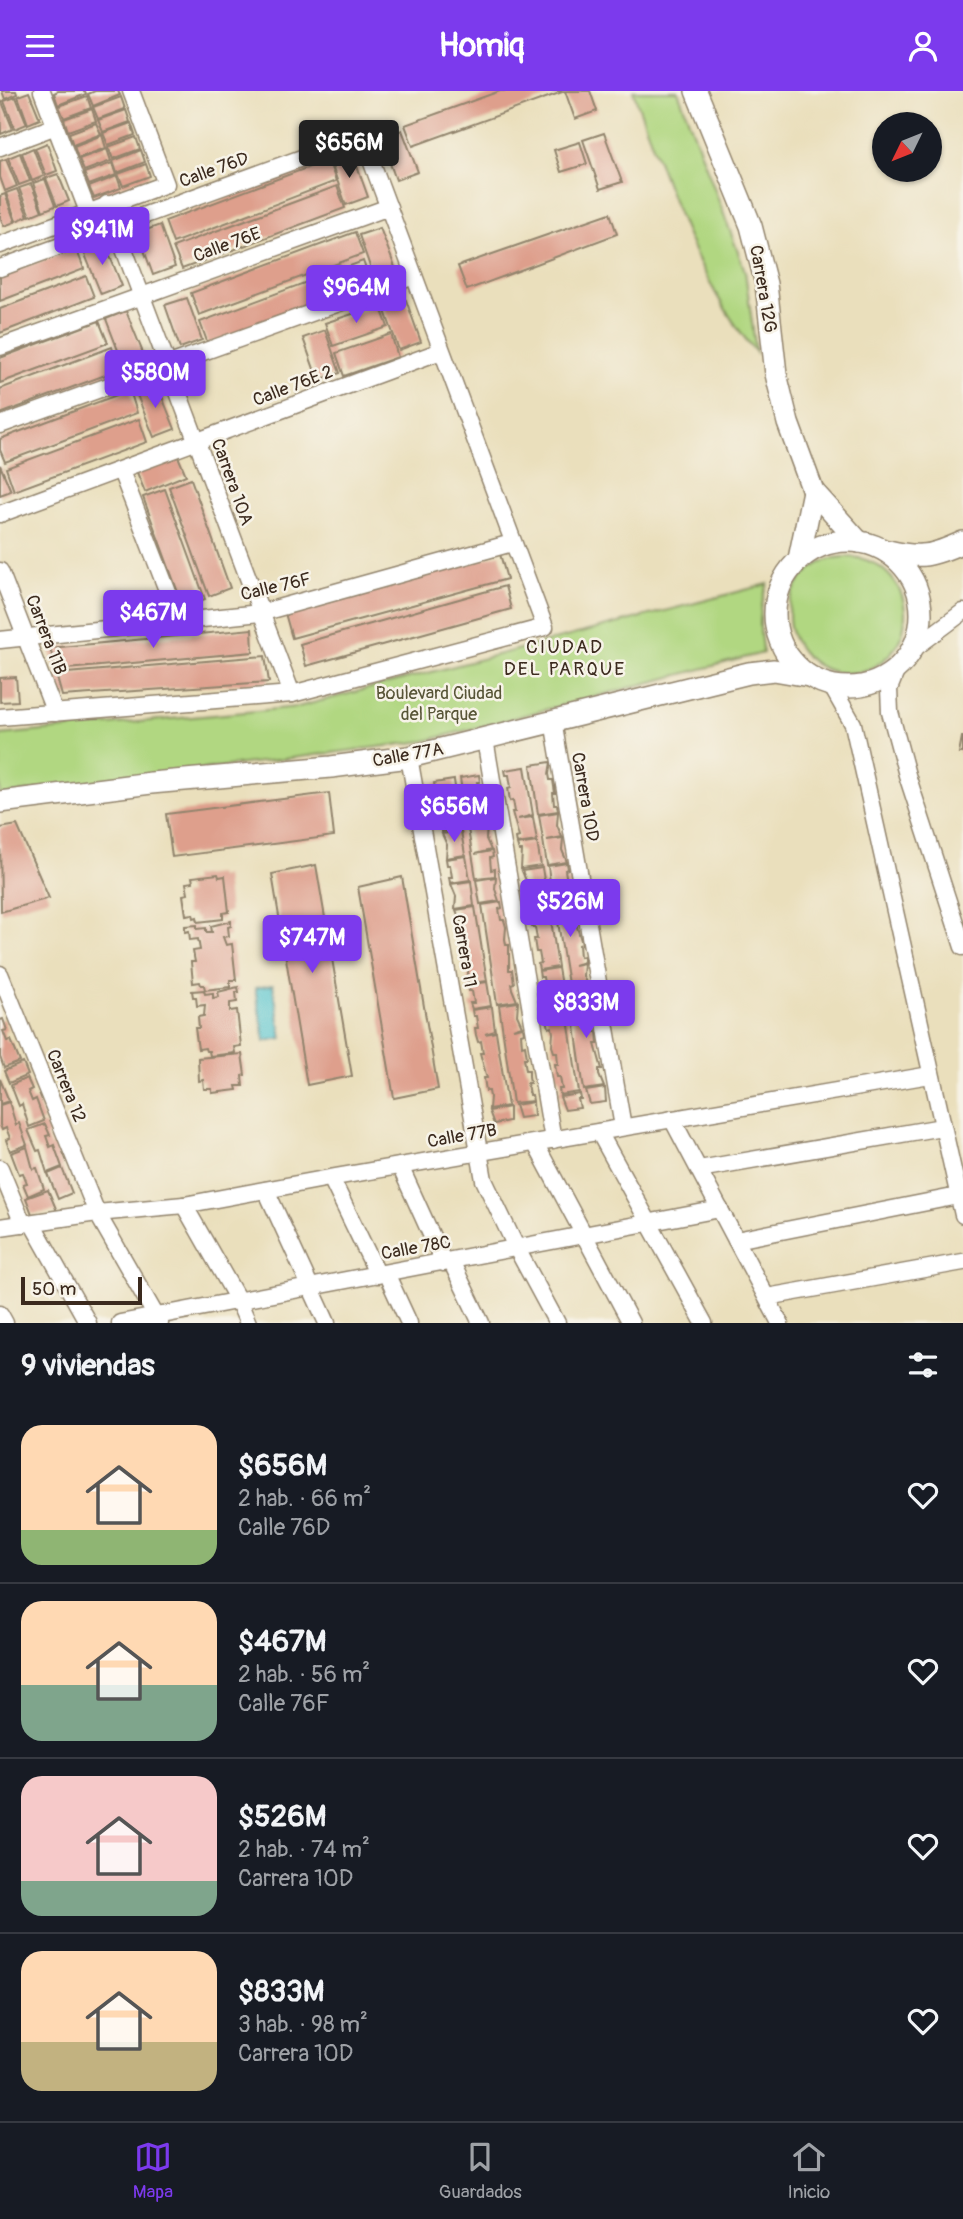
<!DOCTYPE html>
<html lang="es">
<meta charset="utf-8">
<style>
:root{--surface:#171b24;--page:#242831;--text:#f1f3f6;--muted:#9ea1a6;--line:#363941;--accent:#7c3aed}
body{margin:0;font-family:Pangolin,sans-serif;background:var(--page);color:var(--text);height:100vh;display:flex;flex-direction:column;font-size:26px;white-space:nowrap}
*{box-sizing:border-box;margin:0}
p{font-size:23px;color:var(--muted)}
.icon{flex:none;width:38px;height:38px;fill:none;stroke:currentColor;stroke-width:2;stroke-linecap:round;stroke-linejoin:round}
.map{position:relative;height:1232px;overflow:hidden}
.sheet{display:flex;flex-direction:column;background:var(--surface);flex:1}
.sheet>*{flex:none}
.needle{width:46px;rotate:227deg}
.buttons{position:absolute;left:872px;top:21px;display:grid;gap:14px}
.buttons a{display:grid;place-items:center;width:70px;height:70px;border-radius:50%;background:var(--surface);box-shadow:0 2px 5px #0004;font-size:35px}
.scale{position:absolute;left:21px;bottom:18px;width:121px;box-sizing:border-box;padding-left:7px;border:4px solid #3b2a1e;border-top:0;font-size:19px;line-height:24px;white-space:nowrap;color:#3b2a1e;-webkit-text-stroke:5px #f7f3e8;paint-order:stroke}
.price{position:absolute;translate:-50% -60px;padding:0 16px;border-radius:7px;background:var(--accent);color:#fff;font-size:23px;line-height:46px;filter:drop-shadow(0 2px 4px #0008)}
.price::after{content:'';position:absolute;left:50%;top:42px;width:21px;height:16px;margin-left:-10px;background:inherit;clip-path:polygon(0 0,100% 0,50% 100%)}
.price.active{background:#222;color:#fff}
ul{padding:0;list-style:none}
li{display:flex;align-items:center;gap:21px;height:175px;padding:0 21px}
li+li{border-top:2px solid var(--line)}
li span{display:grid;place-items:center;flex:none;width:196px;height:140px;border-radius:21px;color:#555}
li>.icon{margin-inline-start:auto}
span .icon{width:84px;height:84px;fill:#fffc;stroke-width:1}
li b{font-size:30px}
h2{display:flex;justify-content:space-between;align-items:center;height:84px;padding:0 21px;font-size:30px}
header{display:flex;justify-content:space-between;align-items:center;height:91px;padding:0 21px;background:var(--accent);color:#fff;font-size:32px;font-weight:800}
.menu{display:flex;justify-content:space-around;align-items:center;height:98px;border-top:2px solid var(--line);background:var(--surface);font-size:19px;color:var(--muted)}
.menu a{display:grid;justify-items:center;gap:4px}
.menu .active{color:var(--accent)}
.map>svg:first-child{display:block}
.green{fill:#b1d781;stroke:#768050;stroke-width:2}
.water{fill:#59c6cf;stroke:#4a7876;stroke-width:2}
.building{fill:#de9f8c}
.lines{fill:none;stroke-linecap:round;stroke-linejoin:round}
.minor-casing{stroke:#92846d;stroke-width:19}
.tertiary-casing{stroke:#92846d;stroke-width:24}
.minor{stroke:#fff;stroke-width:16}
.tertiary{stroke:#fff;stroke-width:21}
.labels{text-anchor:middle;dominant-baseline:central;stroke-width:5;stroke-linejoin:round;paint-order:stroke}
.street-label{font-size:18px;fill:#3b2a1e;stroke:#f7f3e8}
.park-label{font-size:18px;fill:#585537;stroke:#f7f3e8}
.neighbourhood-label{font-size:19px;letter-spacing:2px;fill:#3b2a1e;stroke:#f7f3e8}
</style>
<header><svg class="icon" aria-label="menu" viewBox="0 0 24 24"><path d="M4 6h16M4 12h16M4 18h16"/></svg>Homiq<svg class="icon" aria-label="person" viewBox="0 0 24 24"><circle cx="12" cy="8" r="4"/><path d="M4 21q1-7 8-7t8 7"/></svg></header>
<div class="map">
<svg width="963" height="1232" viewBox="0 0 963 1232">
<rect width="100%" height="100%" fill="#f7f3e8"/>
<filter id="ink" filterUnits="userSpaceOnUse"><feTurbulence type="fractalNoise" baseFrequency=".0143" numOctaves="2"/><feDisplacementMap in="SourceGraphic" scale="14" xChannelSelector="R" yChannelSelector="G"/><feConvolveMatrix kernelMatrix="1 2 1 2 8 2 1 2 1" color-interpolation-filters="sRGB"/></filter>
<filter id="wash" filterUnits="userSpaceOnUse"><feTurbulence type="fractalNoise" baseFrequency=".00686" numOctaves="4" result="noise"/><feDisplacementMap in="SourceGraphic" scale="28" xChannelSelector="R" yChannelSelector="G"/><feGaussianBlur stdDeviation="1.57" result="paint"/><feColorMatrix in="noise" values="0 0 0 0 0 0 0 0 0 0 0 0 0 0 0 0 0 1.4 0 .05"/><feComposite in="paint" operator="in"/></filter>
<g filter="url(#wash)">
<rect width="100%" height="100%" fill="#eadfbc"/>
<g class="green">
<path d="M633,0h45l67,180 11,81c-62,-74 -90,-172 -123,-261z"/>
<circle cx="847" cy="524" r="58"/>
<path d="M768,493c-9,24 -10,44 -5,69l-338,88 -425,54v-60l298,-28z"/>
</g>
<polygon class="water" points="273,894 282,947 265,950 255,897"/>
<g id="blocks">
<g class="building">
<polygon points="2,0 16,0 17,3 5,8"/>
<polygon points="58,0 85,0 86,3 58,14 54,2"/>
<polygon points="95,0 118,0 120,4 93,15 88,3"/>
<polygon points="500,0 565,0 413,55 405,34"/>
<polygon points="565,0 590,0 597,20 575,28"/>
<polygon points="29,1 40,28 28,33 18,5"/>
<polygon points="87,5 91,17 64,27 59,15"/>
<polygon points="16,6 27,33 15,38 4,10"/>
<polygon points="121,6 125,18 98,28 93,16"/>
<polygon points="2,11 13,38 1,43 0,12"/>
<polygon points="92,18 96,30 68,40 64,28"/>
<polygon points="126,19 130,31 103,41 98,29"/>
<polygon points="96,32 101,43 73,54 69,42"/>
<polygon points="131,32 135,44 108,54 103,42"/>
<polygon points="402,39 418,81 396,89 381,47"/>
<polygon points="604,42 622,91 600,98 583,49"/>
<polygon points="102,44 106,57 78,67 74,55"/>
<polygon points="136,46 140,58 113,68 108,56"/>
<polygon points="580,51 587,73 561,81 554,59"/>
<polygon points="47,52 57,80 46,84 35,57"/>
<polygon points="33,57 44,85 32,90 22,62"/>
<polygon points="107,58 111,70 84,80 79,68"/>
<polygon points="141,59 145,71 117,82 113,70"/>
<polygon points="20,62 30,90 19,94 8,67"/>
<polygon points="353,64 368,106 346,114 331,72"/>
<polygon points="6,68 17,95 5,100 0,86 0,70"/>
<polygon points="328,69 336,90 173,152 165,130"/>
<polygon points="112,72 116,84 89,94 84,82"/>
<polygon points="146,73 150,85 123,95 118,83"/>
<polygon points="58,83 69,110 57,115 46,87"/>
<polygon points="117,85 121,97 94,107 89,96"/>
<polygon points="45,88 55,115 43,120 33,92"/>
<polygon points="31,93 42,120 30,125 19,97"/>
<polygon points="337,95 345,117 182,178 173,156"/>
<polygon points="17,98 28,125 16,130 6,102"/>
<polygon points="5,103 15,131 4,135 0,126 0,105"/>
<polygon points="610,122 617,143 467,199 458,175"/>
<polygon points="160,134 175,176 153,184 138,142"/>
<polygon points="380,137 396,179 374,187 359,144"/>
<polygon points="355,141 363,163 199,224 191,202"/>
<polygon points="103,148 122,195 101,203 82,156"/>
<polygon points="76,157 84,178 0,210 0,185"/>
<polygon points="363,170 371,192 208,253 200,231"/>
<polygon points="86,185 94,206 0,242 0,218"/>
<polygon points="187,207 202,249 180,257 165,214"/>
<polygon points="406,209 421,251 399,259 384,217"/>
<polygon points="380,214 388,236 333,255 325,232"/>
<polygon points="126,220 145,267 124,275 106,228"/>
<polygon points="99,230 108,252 0,292 0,267"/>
<polygon points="325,239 340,282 318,289 303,247"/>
<polygon points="391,243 398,266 344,285 336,262"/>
<polygon points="112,256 119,279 0,323 0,298"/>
<polygon points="156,291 175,338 154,346 135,299"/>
<polygon points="130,299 137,322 5,371 0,359 0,348"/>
<polygon points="139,328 147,351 14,400 6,377"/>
<polygon points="177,363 186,384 145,401 136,379"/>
<polygon points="0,374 11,400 0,404"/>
<polygon points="191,388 230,497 209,505 169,396"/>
<polygon points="165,398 205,508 183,515 143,406"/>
<polygon points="500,463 507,488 292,547 285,522"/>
<polygon points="505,495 511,518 306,575 300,553"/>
<polygon points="252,538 253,561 56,579 50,557"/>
<polygon points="265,565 269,591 62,605 56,583"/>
<polygon points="16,586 18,610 0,611 0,587"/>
<polygon points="962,646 963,646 963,662 959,662"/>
<polygon points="551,671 549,683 550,689 553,689 555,702 553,702 554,714 557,714 558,720 538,723 531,674"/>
<polygon points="525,676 533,724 518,728 533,726 537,750 517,753 516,747 519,746 512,721 515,721 513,709 510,710 508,697 511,696 509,684 506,684 505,679"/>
<polygon points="479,684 480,691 477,691 479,703 482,703 483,710 484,716 481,716 483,728 486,728 487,734 467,736 460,687"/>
<polygon points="454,689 461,738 442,741 443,729 442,723 439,723 437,710 440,710 438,698 435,698 434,692"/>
<polygon points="329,702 334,745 172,766 166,723"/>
<polygon points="558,721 557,734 562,746 547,749 563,747 562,759 567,771 547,774 539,724"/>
<polygon points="17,734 49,807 1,821 0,737"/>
<polygon points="487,735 486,748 491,759 475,763 492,760 493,766 490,767 491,779 495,778 495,785 476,787 468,738"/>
<polygon points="461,740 465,764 446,767 447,754 442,743"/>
<polygon points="537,751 541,775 521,778 522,760 519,760 517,754"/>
<polygon points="466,765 470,789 450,792 449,786 452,786 450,774 447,774 446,768"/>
<polygon points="567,772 568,778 565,779 567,791 570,790 571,796 551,799 548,775"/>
<polygon points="316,774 352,985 307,994 272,783"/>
<polygon points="542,777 546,801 526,804 527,792 522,780"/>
<polygon points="218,783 219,786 225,785 229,821 223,822 223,828 198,831 197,826 194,827 193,823 186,824 183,804 188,803 186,792 193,791 192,786"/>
<polygon points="402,786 438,998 394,1007 358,796"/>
<polygon points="496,786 495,798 499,810 480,813 476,789"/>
<polygon points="471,790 474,815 455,818 456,805 451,793"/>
<polygon points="573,797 571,810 577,822 578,828 575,829 582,853 579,854 580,866 584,865 584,871 574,874 584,872 583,885 588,896 569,899 553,800"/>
<polygon points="547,802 558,876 539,879 538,873 541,872 539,861 536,861 534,848 537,848 535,836 532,836 530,823 533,823 532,817 527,805"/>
<polygon points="501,811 502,817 499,818 501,829 504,829 506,836 505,848 506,854 509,854 509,879 512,879 514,892 511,893 512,898 517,910 497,913 482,814"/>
<polygon points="475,816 487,890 468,893 468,874 464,875 463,862 466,861 465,856 464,850 461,850 459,837 462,837 461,831 456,819"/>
<polygon points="231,830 231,835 228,836 229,845 223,846 226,854 232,853 236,889 230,889 230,896 205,899 204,894 201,894 200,891 193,892 191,871 195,871 193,860 200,859 199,853 198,848 190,849 189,840 185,841 185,835 197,834 197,838 206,837 206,841 212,841 211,835"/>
<polygon points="558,877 562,901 543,904 542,898 545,898 543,886 540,886 539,880"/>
<polygon points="487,891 491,915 472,918 470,912 474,912 472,900 469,900 468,894"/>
<polygon points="238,896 239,901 236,901 237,911 230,912 230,920 237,919 241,955 234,956 235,962 210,965 209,960 206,960 205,957 198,958 195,937 199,937 198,926 204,925 205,914 197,915 196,906 193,906 192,900 204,899 205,903 213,902 213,907 219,906 218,901"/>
<polygon points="589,898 590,904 587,904 589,916 592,916 594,922 595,928 592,929 594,941 597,941 598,953 595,953 602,978 599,978 599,984 604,996 584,999 570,900"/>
<polygon points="563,902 567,927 556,929 568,928 579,1001 560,1004 559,998 562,998 560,986 557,986 556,980 555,973 558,973 557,961 554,961 552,955 553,942 552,936 549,937 546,924 549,923 548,911 544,912 544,906"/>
<polygon points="518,911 517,924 522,935 513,938 523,936 524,942 521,943 522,955 525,954 526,960 527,967 524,967 526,979 529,979 529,985 530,992 527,992 529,1004 532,1004 533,1010 513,1012 499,914"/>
<polygon points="492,916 495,940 485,943 496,941 508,1015 489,1018 490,1006 489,1000 486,1000 484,987 487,987 480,962 483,962 481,950 478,951 476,944 475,937 478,937 476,925 473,925 472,919"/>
<polygon points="3,928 7,939 3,940 7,950 11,949 20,971 4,977 0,966 0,929"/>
<polygon points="242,963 245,984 242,985 243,995 236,995 237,999 212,1002 212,998 204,998 203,989 199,990 198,967"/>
<polygon points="23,972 28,984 9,992 4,980"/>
<polygon points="27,987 32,998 28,1000 32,1010 36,1008 44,1030 29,1036 22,1013 19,1015 11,994"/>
<polygon points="0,988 9,1010 0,1013"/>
<polygon points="605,997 606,1011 590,1013 586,1000"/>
<polygon points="580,1003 581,1008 578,1008 580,1017 565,1019 560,1006"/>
<polygon points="9,1011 16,1034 19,1032 27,1054 10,1060 6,1049 10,1047 6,1037 2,1039 0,1034 0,1014"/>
<polygon points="533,1011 534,1025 519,1027 515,1014"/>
<polygon points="509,1016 509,1030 494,1033 489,1020"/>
<polygon points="45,1033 50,1044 46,1045 50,1056 54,1054 62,1076 47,1082 40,1059 37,1060 28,1039"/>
<polygon points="27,1056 33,1078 37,1077 44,1098 28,1105 23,1093 27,1092 23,1082 19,1083 11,1062"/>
<polygon points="62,1077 72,1102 58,1108 48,1083"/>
<polygon points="48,1099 57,1120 32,1123 26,1107"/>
</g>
</g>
</g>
<g filter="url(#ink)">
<use href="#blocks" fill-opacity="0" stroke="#92846d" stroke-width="2"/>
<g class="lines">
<g class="minor-casing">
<g id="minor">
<polyline points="42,0 88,121"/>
<polyline points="0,56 56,35"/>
<polyline points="107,113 292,603"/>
<polyline points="0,154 166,93 131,0"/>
<polyline points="0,177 362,45 545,536 292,603 0,626"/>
<polyline points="0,256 389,116"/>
<polyline points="0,334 414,185"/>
<polyline points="121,380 179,530"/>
<polyline points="0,423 441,260"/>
<polyline points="0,480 55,622"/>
<polyline points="0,549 260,522 512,452"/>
<polyline points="912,559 963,521"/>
<polyline points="897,578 889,598 890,621 907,684 963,856"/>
<polyline points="831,594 853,633 963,1124"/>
<polyline points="553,630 623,1036"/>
<polyline points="485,648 553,1049"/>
<polyline points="409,666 484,1089 517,1158 557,1232"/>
<polyline points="0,883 97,1122 160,1232"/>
<polyline points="672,1028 780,1232"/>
<polyline points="599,1041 704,1232"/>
<polyline points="535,1052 631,1232"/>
<polyline points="400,1075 444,1172"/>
<polyline points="0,1077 23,1133"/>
<polyline points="699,1078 942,1036"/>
<polyline points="331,1087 378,1184"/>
<polyline points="266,1099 327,1232"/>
<polyline points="184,1114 238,1209 248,1232"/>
<polyline points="32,1132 88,1232"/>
<polyline points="0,1136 97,1122 184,1114 335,1086 930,984"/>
<polyline points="736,1149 958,1105"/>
<polyline points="451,1170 481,1232"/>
<polyline points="386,1182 409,1232"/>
<polyline points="767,1206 963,1171"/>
<polyline points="0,1223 5,1232"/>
<polyline points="120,1232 720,1118"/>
</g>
</g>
<g class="tertiary-casing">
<g id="tertiary">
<polyline points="696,0 751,135 766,193 776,283 788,332 813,400 859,451"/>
<circle cx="848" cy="523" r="73"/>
<path d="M888,460c33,8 44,5 75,-9"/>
<polyline points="799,468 813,400"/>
<polyline points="0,711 151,692 331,676 409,666 749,582 774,579 809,585"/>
</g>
</g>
<use href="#minor" class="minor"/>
<use href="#tertiary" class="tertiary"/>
</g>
</g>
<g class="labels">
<g class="street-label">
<text transform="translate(214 79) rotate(-20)">Calle 76D</text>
<text transform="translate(227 154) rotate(-20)">Calle 76E</text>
<text transform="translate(763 198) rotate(80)">Carrera 12G</text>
<text transform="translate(293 295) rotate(-21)">Calle 76E 2</text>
<text transform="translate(232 391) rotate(70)">Carrera 10A</text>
<text transform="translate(276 496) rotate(-13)">Calle 76F</text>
<text transform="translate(46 544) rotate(69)">Carrera 11B</text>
<text transform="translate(408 664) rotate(-10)">Calle 77A</text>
<text transform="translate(585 706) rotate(80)">Carrera 10D</text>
<text transform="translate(464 860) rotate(80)">Carrera 11</text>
<text transform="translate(66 995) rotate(68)">Carrera 12</text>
<text transform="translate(462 1045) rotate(-10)">Calle 77B</text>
<text transform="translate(416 1157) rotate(-10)">Calle 78C</text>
</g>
<g class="park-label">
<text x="439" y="602">Boulevard Ciudad<tspan x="439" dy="21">del Parque</tspan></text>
</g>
<g class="neighbourhood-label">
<text x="565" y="556">CIUDAD<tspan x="565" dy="22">DEL PARQUE</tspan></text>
</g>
</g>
</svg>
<div class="buttons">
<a><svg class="needle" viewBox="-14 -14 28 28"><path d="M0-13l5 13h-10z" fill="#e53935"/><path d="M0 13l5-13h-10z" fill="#9ea1a6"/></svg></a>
</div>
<div class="scale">50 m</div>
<b class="price active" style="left:349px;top:89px">$656M</b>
<b class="price" style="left:102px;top:176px">$941M</b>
<b class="price" style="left:356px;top:234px">$964M</b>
<b class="price" style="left:155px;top:319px">$580M</b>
<b class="price" style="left:153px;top:559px">$467M</b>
<b class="price" style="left:454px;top:753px">$656M</b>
<b class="price" style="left:570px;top:848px">$526M</b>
<b class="price" style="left:312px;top:884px">$747M</b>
<b class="price" style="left:586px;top:949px">$833M</b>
</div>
<section class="sheet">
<h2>9 viviendas<svg class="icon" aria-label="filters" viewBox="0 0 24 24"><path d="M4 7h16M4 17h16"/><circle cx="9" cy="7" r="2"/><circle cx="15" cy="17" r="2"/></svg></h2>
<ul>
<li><span style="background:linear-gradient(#ffd9b3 75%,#8fb573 0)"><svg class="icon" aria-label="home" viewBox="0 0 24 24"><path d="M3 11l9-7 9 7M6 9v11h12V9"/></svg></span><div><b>$656M</b><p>2 hab. · 66 m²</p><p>Calle 76D</p></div><svg class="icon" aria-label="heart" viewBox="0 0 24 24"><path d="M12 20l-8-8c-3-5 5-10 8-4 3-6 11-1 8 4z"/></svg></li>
<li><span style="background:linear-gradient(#ffd9b3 60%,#7fa58c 0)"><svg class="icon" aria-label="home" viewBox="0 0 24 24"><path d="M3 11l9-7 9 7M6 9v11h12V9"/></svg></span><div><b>$467M</b><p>2 hab. · 56 m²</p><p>Calle 76F</p></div><svg class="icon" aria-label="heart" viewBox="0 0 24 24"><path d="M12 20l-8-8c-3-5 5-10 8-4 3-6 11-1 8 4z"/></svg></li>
<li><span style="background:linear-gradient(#f6c9c9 75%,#7fa58c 0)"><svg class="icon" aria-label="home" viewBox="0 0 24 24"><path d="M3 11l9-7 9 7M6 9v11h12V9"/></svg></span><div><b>$526M</b><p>2 hab. · 74 m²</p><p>Carrera 10D</p></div><svg class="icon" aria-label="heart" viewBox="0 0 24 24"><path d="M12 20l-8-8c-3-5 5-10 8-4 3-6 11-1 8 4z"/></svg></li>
<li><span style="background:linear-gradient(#ffd9b3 65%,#c2b280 0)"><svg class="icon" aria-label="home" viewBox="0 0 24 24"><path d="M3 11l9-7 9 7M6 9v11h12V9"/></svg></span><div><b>$833M</b><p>3 hab. · 98 m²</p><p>Carrera 10D</p></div><svg class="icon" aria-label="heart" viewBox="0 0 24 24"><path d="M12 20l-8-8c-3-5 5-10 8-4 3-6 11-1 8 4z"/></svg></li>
</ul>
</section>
<nav class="menu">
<a class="active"><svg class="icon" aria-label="map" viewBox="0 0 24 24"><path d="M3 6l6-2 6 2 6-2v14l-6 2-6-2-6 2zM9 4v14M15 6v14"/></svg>Mapa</a>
<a><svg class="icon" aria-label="saved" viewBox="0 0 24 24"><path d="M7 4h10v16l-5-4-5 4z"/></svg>Guardados</a>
<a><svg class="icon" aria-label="home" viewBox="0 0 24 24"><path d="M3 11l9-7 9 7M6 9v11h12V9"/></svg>Inicio</a>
</nav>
